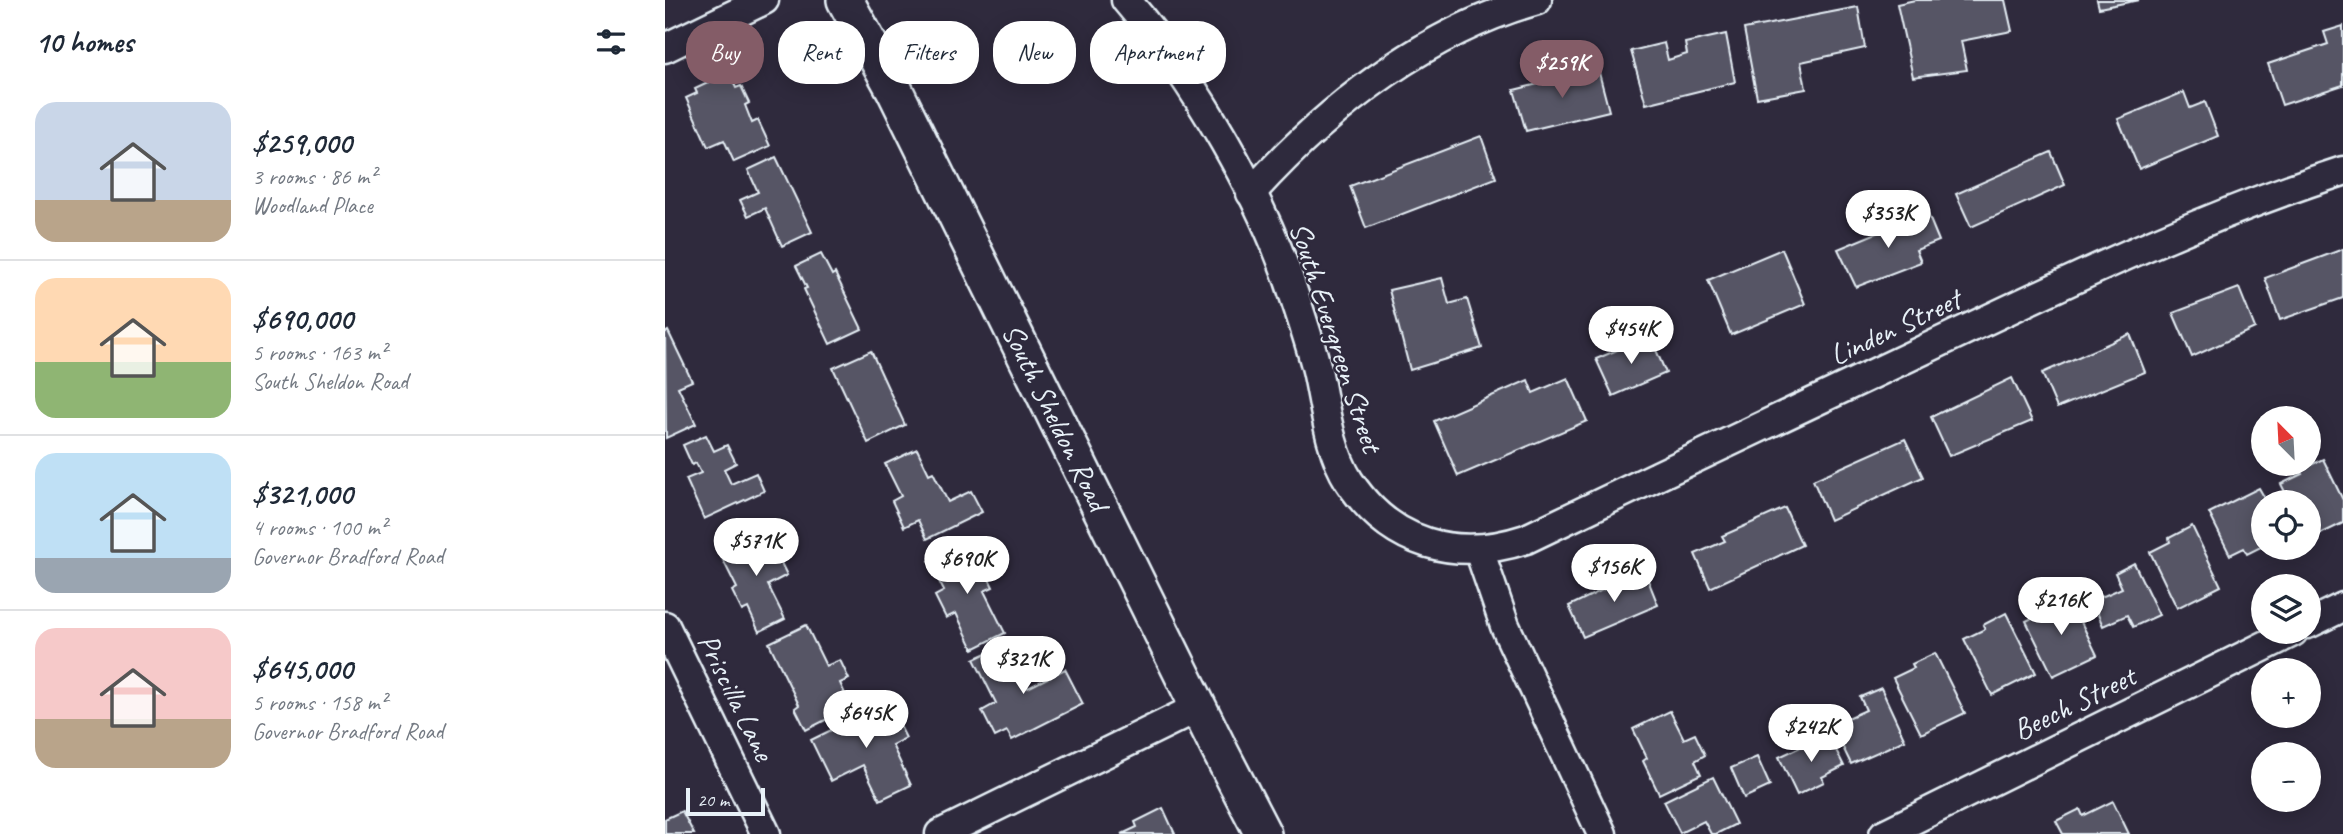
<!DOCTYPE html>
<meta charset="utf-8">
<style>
:root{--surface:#fff;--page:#f2f2f3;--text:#1f2937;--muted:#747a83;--line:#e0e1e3;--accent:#845c67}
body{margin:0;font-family:Caveat,sans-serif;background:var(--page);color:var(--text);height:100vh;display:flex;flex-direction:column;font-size:26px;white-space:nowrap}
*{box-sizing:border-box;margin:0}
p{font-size:23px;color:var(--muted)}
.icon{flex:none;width:38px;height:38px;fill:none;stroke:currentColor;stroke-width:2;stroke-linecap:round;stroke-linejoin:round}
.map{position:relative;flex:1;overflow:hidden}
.drawer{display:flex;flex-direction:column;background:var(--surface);width:665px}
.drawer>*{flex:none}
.top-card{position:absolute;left:21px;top:21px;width:665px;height:63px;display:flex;gap:14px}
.needle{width:46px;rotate:336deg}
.buttons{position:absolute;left:1586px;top:406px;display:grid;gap:14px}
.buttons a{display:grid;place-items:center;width:70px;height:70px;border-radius:50%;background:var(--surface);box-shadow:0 4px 18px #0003;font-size:35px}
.scale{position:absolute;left:21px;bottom:18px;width:79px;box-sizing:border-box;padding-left:7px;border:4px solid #e8f1f8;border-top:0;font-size:19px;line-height:24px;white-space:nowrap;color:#e8f1f8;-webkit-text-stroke:5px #2f2a3d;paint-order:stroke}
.price{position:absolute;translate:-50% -60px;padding:0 16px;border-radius:24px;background:#fff;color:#222;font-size:23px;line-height:46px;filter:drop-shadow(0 2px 4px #0008)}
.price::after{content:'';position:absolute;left:50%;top:42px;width:21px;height:16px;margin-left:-10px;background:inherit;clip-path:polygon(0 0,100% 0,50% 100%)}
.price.current{background:var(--accent);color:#fff}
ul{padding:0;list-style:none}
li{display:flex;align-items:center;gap:21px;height:175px;padding:0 35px}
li+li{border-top:2px solid var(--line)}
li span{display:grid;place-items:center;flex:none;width:196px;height:140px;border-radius:21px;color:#555}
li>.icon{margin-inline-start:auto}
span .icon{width:84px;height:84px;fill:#fffc;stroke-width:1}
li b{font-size:30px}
h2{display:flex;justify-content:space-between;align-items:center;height:84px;padding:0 35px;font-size:30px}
.pill{padding:0 24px;border-radius:28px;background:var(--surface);box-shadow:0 4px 18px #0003;font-size:24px;line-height:63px}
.pill.current{background:var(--accent);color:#fff}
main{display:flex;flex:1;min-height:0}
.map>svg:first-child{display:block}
.building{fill:#575565;stroke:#e8f1f8;stroke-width:2}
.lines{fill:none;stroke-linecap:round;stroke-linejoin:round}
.minor-casing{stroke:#e8f1f8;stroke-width:33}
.major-casing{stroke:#e8f1f8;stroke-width:40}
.minor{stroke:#2f2a3d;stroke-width:28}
.major{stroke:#2f2a3d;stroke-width:35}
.labels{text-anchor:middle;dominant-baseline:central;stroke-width:5;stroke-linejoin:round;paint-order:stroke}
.street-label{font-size:30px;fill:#e8f1f8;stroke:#2f2a3d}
</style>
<main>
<section class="drawer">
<h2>10 homes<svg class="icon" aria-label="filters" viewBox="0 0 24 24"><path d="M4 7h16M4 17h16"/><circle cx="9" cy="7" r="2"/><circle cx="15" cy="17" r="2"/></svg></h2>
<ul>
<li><span style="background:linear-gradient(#c9d6e8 70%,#b9a48a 0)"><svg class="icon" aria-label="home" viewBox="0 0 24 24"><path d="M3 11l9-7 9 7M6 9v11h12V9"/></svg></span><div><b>$259,000</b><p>3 rooms · 86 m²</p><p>Woodland Place</p></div></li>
<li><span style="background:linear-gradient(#ffd9b3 60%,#8fb573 0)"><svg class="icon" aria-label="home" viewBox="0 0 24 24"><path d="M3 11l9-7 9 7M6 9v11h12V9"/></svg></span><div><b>$690,000</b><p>5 rooms · 163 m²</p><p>South Sheldon Road</p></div></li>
<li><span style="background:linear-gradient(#bfe0f5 75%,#9aa5b1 0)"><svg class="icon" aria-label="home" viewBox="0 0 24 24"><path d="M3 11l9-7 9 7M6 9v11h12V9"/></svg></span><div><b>$321,000</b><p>4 rooms · 100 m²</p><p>Governor Bradford Road</p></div></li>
<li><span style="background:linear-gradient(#f6c9c9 65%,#b9a48a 0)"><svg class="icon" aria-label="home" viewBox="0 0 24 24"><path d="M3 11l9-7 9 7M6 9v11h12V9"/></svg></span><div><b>$645,000</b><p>5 rooms · 158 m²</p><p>Governor Bradford Road</p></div></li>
</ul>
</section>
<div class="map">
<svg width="1678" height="834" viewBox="0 0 1678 834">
<rect width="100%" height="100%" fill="#2f2a3d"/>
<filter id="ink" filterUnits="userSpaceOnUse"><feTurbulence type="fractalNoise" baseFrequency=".0143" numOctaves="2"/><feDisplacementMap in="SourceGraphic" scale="14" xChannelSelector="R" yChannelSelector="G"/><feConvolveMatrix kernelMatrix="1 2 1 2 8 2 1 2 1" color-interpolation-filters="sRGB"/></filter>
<g filter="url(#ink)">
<g class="building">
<polygon points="1250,0 1340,0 1347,31 1296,41 1302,70 1248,77 1232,4"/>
<polygon points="1432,0 1474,0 1434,8"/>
<polygon points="1193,7 1200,48 1136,62 1141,89 1092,98 1079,29"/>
<polygon points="1678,26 1678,85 1617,105 1603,64 1663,44 1659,32"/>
<polygon points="1061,34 1070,82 981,104 966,51 999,43 1003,60 1022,54 1020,43"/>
<polygon points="933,69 944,111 861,131 849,90"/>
<polygon points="64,73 71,88 76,86 84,103 80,105 87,123 93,120 105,146 69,162 59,140 43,147 21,98 32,93 30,89"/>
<polygon points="1519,92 1525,108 1540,102 1553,136 1474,169 1453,119"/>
<polygon points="816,136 831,178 701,228 685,186"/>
<polygon points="1386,152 1400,185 1306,227 1291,194"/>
<polygon points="111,157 147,232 117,246 100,208 83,216 75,200 93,192 83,170"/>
<polygon points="1262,212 1274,241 1251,250 1256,262 1191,287 1173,249"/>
<polygon points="1117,249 1140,304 1066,335 1043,280"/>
<polygon points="1678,249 1678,298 1615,320 1600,278"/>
<polygon points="156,254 167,275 170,273 197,329 165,344 139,289 142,288 131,266"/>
<polygon points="777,278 784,304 802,299 817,348 745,370 724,290"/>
<polygon points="1574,288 1590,328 1527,357 1508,313"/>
<polygon points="3,331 27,381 13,387 31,424 1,438 0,333"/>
<polygon points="1465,334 1480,372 1392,408 1377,373"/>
<polygon points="985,336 1001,373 948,396 931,359"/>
<polygon points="206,351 240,425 203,443 168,368"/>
<polygon points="903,378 922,421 793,476 769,421 863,380 868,393"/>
<polygon points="1347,378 1367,421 1284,456 1266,417"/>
<polygon points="41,435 49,451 62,445 71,463 59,469 66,484 91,473 99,491 39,519 21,479 36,473 31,463 27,465 18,445"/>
<polygon points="1240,439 1258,477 1165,520 1148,480"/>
<polygon points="252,449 264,474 268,472 283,502 306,491 317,512 262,539 253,520 239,527 227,501 236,496 220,464"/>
<polygon points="1658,459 1678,500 1678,523 1643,540 1643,502 1625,502 1616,484 1637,474 1635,470"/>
<polygon points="1594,488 1602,502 1598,502 1598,515 1594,517 1598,524 1598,546 1582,554 1579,548 1565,555 1544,513"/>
<polygon points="1120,508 1137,545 1045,588 1030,554 1060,541 1057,536"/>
<polygon points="1527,526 1556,586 1512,608 1485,552 1505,542 1504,538"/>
<polygon points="100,530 122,575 103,585 120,619 94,632 83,608 77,611 67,591 72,588 54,552"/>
<polygon points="296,545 306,565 315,560 328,587 319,591 340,633 308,649 291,613 281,618 270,596 279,591 264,561"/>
<polygon points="1469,563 1494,615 1468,627 1462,615 1438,626 1427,601 1457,588 1450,573"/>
<polygon points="979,570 993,605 918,637 904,606"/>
<polygon points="1403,595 1432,655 1388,676 1361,621 1382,611 1380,607"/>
<polygon points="1341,613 1371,673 1327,695 1299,639 1320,629 1318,625"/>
<polygon points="141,625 161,666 175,660 184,679 175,683 186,707 141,730 130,708 134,705 104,643"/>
<polygon points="341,644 363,688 400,669 418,704 347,740 342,731 330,737 317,711 331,703 309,659"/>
<polygon points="1270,653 1300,713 1256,734 1228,678 1249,668 1247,664"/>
<polygon points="1216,688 1240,740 1186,764 1167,725 1201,710 1195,697"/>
<polygon points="223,702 241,738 227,745 246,785 215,800 198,765 166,781 146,740"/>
<polygon points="1005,711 1019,739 1030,734 1040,755 1030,761 1036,774 994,794 978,761 982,758 968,729"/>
<polygon points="1163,734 1179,766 1157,777 1159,782 1132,795 1114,757"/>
<polygon points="1092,757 1105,786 1079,798 1066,768"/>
<polygon points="1048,777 1071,824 1051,834 1046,834 1039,821 1015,833 999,801"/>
<polygon points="1448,801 1464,834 1398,834 1391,821 1415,809 1418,816"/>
<polygon points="498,808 510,834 457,834 472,827 470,822"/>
<polygon points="17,811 29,834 0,834 0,819"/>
</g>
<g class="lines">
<g class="minor-casing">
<g id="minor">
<path d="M461,0c68,79 138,199 169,298 8,24 16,48 22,72 8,35 12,80 32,111 42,64 107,81 177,58 137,-66 274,-131 412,-196 133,-63 265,-127 405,-172"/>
<polyline points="0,48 99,0"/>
<path d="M586,193c78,-86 173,-161 286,-193"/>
<polyline points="814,550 840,626 937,834"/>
<polyline points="1643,624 1678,607"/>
<polyline points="0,626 101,834"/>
<polyline points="275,834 534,707"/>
<polyline points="1219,834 1628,632"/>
</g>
</g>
<g class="major-casing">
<g id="major">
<path id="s1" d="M180,0l49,89 327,664 42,81"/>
</g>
</g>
<use href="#minor" class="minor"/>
<use href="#major" class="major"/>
</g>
</g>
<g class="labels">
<g class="street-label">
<text transform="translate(1230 327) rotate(-25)">Linden Street</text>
<text transform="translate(671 337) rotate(72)">South Evergreen Street</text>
<text stroke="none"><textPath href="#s1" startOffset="467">South Sheldon Road</textPath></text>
<text transform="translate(71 697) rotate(64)">Priscilla Lane</text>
<text transform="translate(1409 703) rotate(-26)">Beech Street</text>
</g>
</g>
</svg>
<div class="buttons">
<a><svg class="needle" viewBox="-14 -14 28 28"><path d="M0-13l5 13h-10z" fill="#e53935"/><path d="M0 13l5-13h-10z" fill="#747a83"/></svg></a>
<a><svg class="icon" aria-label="locate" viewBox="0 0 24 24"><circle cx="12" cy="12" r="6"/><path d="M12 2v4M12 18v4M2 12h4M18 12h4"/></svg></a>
<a><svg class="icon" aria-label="layers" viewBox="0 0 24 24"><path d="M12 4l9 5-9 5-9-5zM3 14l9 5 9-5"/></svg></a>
<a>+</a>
<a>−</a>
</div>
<div class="scale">20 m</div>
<b class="price current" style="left:897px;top:100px">$259K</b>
<b class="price" style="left:1223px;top:250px">$353K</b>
<b class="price" style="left:966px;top:366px">$454K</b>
<b class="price" style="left:91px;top:578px">$571K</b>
<b class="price" style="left:302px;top:596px">$690K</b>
<b class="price" style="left:949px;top:604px">$156K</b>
<b class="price" style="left:1396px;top:637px">$216K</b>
<b class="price" style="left:358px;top:696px">$321K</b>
<b class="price" style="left:201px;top:750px">$645K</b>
<b class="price" style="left:1146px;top:764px">$242K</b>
<div class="top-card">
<a class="pill current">Buy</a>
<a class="pill">Rent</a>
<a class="pill">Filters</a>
<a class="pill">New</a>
<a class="pill">Apartment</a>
</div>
</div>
</main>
